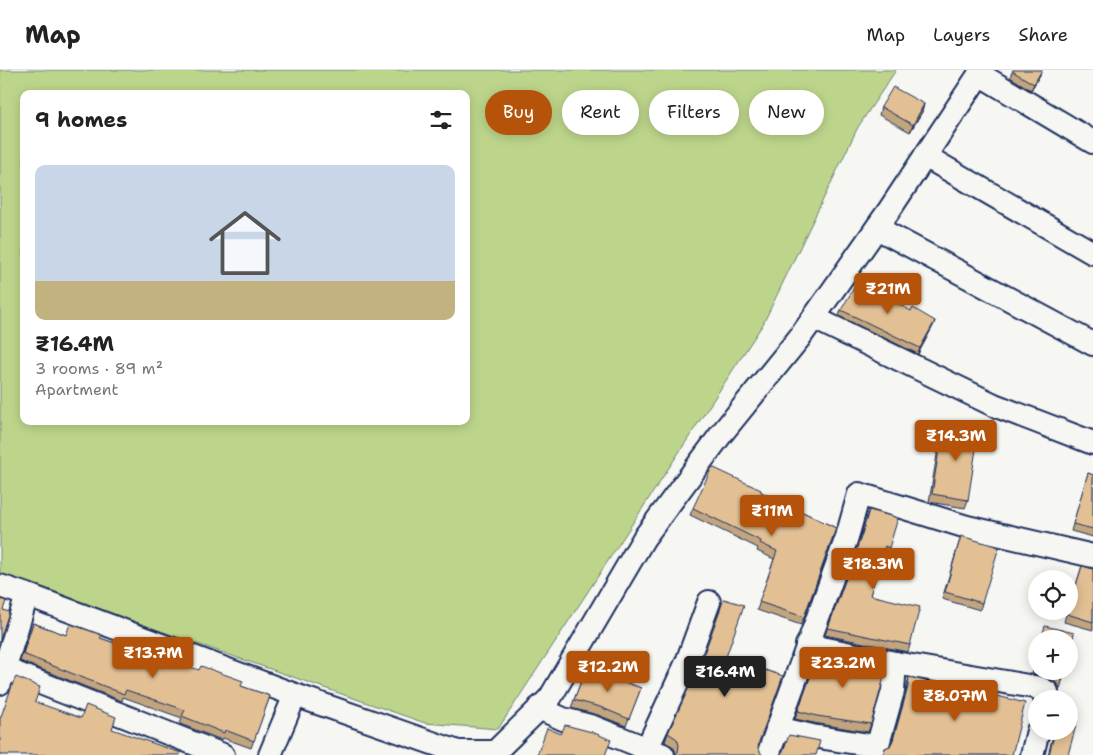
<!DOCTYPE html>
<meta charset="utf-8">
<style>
:root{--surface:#fff;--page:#f6f6f6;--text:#222;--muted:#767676;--line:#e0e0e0;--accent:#b45309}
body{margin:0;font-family:"Shantell Sans",sans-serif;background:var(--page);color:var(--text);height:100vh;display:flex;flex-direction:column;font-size:19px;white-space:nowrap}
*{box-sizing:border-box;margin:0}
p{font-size:16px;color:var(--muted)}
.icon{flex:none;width:28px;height:28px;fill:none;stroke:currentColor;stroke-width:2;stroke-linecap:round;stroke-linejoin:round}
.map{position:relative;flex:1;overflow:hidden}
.panel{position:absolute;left:20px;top:20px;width:450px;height:335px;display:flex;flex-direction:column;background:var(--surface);border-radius:10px;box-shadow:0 2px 12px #0003}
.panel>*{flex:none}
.guide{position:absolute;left:485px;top:20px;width:475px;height:45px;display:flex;gap:10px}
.fabs{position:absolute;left:1028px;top:500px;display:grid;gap:10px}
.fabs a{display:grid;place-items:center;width:50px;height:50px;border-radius:50%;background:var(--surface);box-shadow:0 2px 12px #0003;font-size:25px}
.price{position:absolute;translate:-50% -42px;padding:0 11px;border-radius:5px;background:var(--accent);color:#fff;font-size:16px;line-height:32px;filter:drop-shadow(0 1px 2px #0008)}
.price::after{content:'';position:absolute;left:50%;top:30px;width:15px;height:11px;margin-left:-8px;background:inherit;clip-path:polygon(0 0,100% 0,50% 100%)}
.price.selected{background:#222;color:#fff}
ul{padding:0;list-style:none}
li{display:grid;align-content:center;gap:10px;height:265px;padding:0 15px}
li+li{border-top:1px solid var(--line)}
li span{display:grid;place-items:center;height:155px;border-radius:10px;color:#555}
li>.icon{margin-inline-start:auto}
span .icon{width:90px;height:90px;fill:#fffc;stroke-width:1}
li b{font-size:21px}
h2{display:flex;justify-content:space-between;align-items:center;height:60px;padding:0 15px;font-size:21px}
.chip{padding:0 18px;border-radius:22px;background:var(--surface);box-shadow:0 2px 12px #0003;font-size:18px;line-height:45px}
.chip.selected{background:var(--accent);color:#fff}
header{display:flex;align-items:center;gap:30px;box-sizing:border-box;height:70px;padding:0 25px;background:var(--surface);border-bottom:1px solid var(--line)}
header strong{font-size:24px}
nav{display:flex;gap:28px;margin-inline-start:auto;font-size:18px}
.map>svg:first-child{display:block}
.green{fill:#bdd58b;stroke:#6c8274;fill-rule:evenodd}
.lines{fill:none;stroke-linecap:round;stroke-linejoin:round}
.street-casing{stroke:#1b2f5e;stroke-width:26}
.street{stroke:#f6f6f2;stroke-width:22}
.wall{fill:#c2a57f;stroke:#1b2f5e}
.shaded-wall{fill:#9e8668;stroke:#1b2f5e}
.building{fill:#e2c094;stroke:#1b2f5e}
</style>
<header>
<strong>Map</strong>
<nav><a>Map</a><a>Layers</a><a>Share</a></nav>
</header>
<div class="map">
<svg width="1093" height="685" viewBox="0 0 1093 685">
<rect width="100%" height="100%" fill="#f6f6f2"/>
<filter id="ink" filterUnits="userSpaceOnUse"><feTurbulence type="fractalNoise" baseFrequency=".02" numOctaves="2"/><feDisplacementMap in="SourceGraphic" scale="10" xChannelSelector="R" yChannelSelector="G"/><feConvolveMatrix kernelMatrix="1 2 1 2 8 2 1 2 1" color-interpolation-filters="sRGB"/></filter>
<g filter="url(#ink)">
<path class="green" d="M0,0h896l-38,57 -95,197 -265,405 -73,-6 -425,-148zM24,24h442v327h-442z"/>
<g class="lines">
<g class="street-casing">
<g id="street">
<polyline points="979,4 1093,72"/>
<polyline points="925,86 1093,183"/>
<polyline points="877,158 1093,274"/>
<polyline points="814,248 994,335 1093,373"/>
<polyline points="0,516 33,527 295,625 458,682 495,682 550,628 644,468 722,363 800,267 890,139 982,0"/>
<polyline points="807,575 895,593 1040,618 1047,622 1045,629"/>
<polyline points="5,599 223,685"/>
<polyline points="0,613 27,525"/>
<polyline points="539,638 563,649 593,657 663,685"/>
<polyline points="777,658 812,666 869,675 878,674 893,621 895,593"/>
<polyline points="270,685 295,625"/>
<polyline points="644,685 687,592 709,532"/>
<polyline points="768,685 847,467 859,424 967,457 1093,486"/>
<polyline points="1032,685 1038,661"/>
</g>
</g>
<use href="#street" class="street"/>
</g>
<g class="wall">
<polygon points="1013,0 1040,5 1031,20 1010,7"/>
<polygon points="924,34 922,42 910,62 879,45 881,37"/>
<polygon points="841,240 911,241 935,251 933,256 918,284 839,246"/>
<polygon points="943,354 968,430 965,438 929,432 941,361"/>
<polygon points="1088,403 1093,405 1093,467 1071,461"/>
<polygon points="761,422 836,458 801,555 757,540 774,489 757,481 758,478 690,445 693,438"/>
<polygon points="869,440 889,478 886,485 883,484 870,525 910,575 908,582 825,565 859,471"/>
<polygon points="961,466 982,533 980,540 942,529"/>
<polygon points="1082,496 1093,499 1093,560 1064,552 1067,541 1069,541 1069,537"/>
<polygon points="33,553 66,565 100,568 270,626 251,678 223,668 222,670 180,654 182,648 123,627 122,631 20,591"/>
<polygon points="819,583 871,654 868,662 814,653 795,649"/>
<polygon points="1036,586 1036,601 1065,601 1060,619 1058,614 1047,607 1032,603"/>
<polygon points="726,587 759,672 758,678 761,684 675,685 676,684 674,677 665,672 668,663"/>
<polygon points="586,598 641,618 626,656 598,645 571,638"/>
<polygon points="909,607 1012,685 883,685 885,678 890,676 892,672 906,624 907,615"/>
<polygon points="1054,661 1069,661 1068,685 1048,685"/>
</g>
<g class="shaded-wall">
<polygon points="1042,0 1040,5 1031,20 1034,14"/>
<polygon points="924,34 922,42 910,62 913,55"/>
<polygon points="935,251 933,256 918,284 920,278"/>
</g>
<g class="building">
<polygon points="1013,0 1042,0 1034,14 1012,1"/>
<polygon points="893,17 924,34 913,55 881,37"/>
<polygon points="858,211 911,241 913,238 935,251 920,278 841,240"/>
<polygon points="943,354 979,360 968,430 932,424"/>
<polygon points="712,397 761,420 761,422 836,458 804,547 759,532 777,481 760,473 761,471 693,438"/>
<polygon points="1088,403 1093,405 1093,459 1073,454"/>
<polygon points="869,440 898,448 889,478 885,476 870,525 920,537 910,575 828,558 862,464"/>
<polygon points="961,466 999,477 982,533 945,522"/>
<polygon points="1082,496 1093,499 1093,552 1067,544 1068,541 1069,541 1069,538"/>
<polygon points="0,529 6,531 3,540 9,542 0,570"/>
<polygon points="724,529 744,535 726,587 783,606 759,672 758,678 762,685 675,685 678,682 679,675 677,669 668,663 702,589"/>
<polygon points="33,553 66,565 70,554 102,565 100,568 147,584 148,582 199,600 201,596 243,611 241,616 270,626 254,671 225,660 224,663 182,646 185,640 126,620 124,624 23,584"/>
<polygon points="1045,556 1074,563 1069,586 1069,569 1041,569"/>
<polygon points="819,583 884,596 883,611 871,654 817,646 798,641 816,591 817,591"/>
<polygon points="586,598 641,618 629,649 600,637 574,630"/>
<polygon points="1052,601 1065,601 1062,611 1060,607"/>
<polygon points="16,607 40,617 35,632 81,648 86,635 116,647 112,659 181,683 180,685 0,685 0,649 13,613"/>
<polygon points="909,607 973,623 974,620 1025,633 1012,685 884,685 885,678 890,676 893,670 908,617"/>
<polygon points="1069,641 1079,644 1068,685 1049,685 1055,661 1069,661"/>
<polygon points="565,655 592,662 611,670 605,685 537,685 547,658 561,664"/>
<polygon points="789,665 820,671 816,685 780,685 783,681"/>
</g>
</g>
</svg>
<div class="fabs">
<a><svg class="icon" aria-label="locate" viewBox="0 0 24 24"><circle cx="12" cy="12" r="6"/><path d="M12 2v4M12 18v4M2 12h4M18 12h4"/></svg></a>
<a>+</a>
<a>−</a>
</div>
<b class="price" style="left:888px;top:245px">₹21M</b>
<b class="price" style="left:956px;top:392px">₹14.3M</b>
<b class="price" style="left:772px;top:467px">₹11M</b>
<b class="price" style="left:873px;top:520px">₹18.3M</b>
<b class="price" style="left:153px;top:609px">₹13.7M</b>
<b class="price" style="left:843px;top:619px">₹23.2M</b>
<b class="price" style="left:608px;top:623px">₹12.2M</b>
<b class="price selected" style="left:725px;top:628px">₹16.4M</b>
<b class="price" style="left:955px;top:652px">₹8.07M</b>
<div class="guide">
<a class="chip selected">Buy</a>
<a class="chip">Rent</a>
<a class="chip">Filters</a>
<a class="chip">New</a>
</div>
<section class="panel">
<h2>9 homes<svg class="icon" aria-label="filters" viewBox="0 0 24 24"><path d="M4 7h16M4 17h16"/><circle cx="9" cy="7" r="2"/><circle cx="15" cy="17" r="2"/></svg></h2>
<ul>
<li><span style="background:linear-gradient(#c9d6e8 75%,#c2b280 0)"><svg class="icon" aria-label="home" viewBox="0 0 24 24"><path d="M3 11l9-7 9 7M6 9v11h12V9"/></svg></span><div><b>₹16.4M</b><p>3 rooms · 89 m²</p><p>Apartment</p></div></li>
</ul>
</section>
</div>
